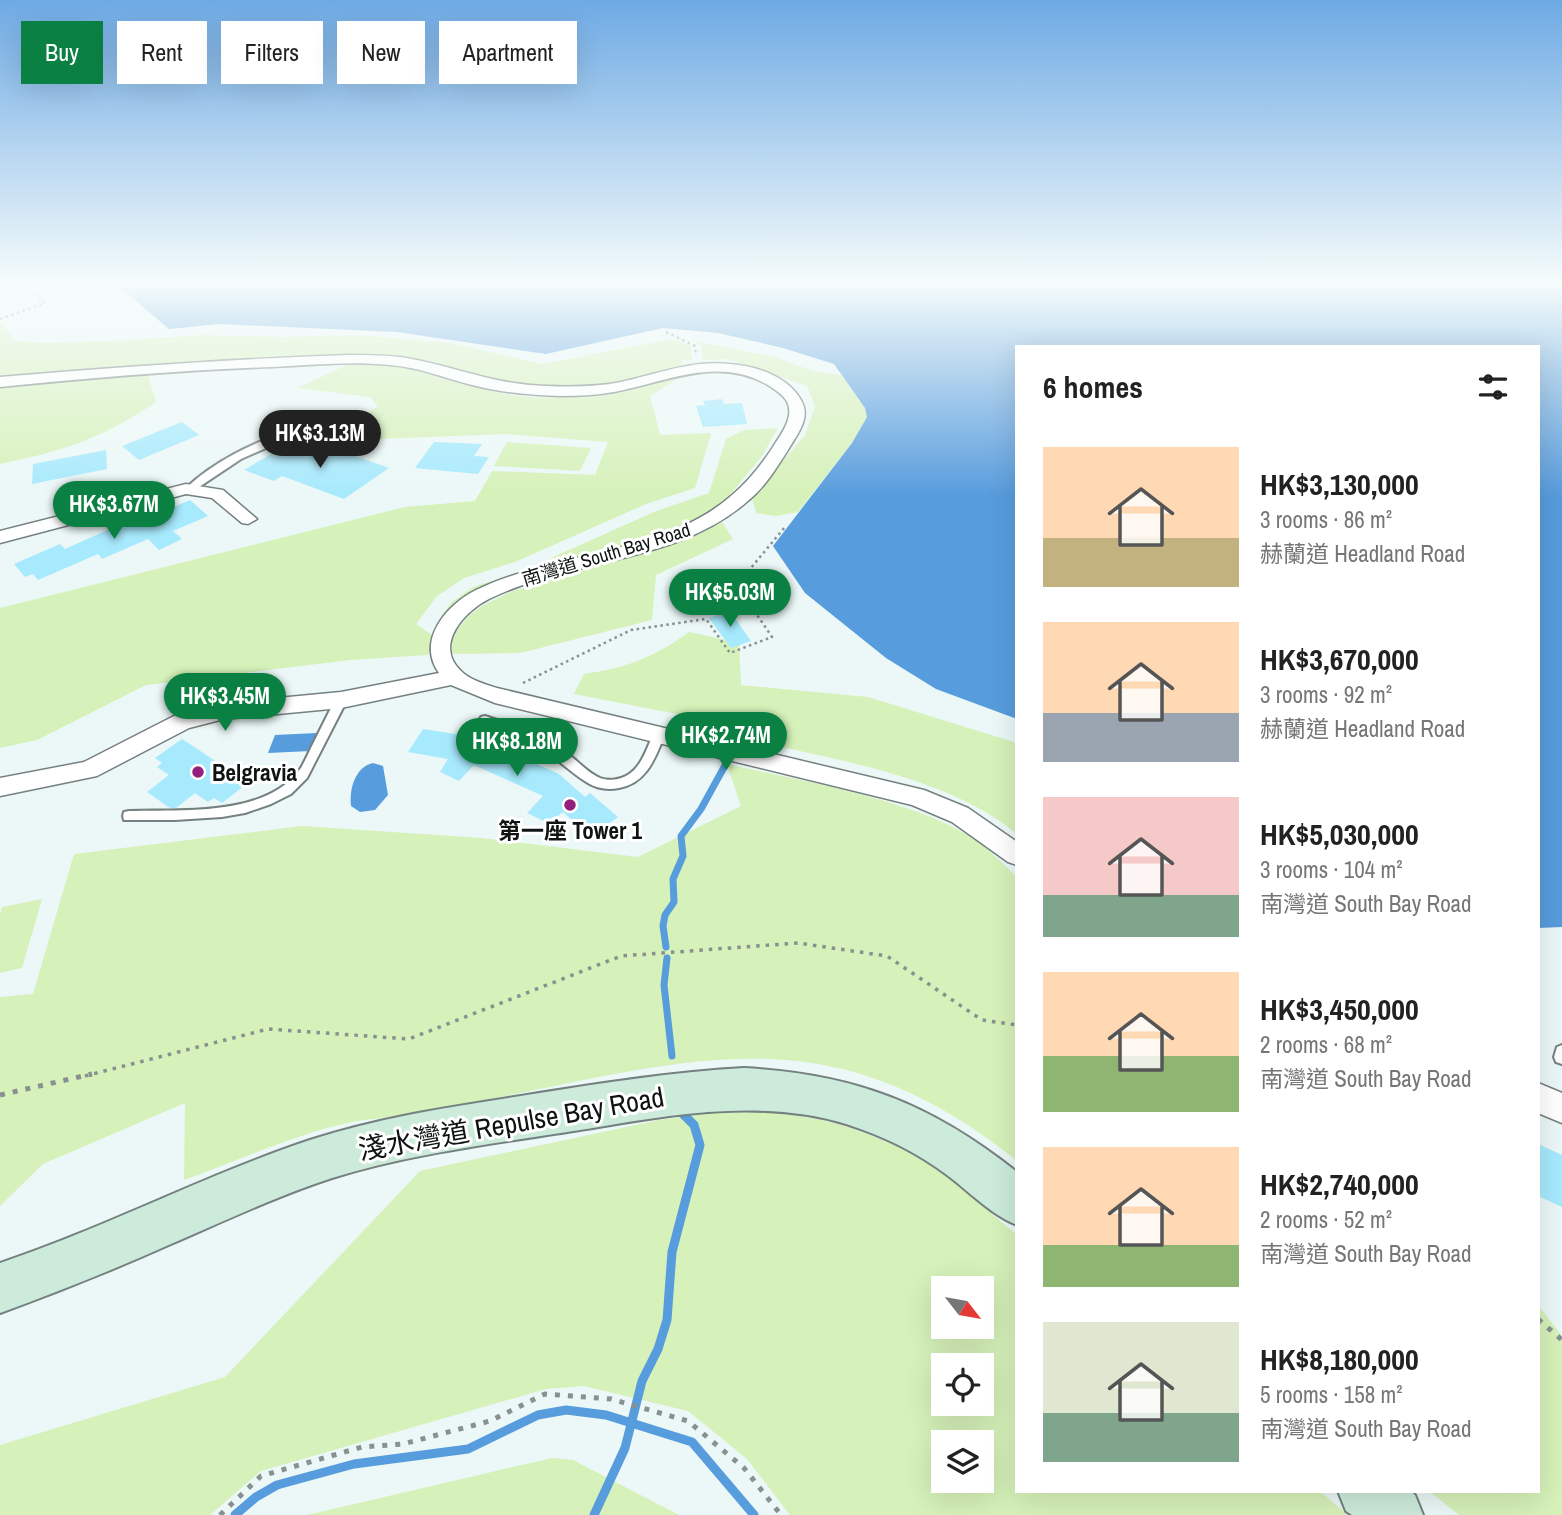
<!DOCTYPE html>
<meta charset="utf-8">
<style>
:root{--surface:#fff;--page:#f6f6f6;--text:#222;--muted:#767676;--accent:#0b8043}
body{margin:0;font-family:"Archivo Narrow","Noto Sans TC",sans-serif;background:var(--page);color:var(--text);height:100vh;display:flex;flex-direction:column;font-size:26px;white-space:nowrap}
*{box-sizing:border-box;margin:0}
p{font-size:23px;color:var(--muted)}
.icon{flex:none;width:38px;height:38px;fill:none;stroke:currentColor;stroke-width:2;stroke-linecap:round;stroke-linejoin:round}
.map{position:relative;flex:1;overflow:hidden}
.sheet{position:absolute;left:1015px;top:345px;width:525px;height:1148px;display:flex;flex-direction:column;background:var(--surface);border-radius:0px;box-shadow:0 7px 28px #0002}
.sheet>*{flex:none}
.hud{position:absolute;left:21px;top:21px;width:665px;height:63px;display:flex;gap:14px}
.needle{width:46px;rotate:121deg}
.fabs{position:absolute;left:931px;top:1276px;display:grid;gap:14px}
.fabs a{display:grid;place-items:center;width:63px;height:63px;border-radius:0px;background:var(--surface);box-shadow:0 7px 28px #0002;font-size:35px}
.price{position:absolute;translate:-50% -60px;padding:0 16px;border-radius:24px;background:var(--accent);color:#fff;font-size:23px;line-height:46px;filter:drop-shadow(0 2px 4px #0008)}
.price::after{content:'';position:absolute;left:50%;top:42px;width:21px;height:16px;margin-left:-10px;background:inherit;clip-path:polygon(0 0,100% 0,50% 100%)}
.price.active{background:#222;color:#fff}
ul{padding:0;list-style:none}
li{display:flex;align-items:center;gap:21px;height:175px;padding:0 28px}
li span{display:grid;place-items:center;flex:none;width:196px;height:140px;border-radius:0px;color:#555}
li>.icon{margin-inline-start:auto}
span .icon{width:84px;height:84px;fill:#fffc;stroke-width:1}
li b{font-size:30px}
h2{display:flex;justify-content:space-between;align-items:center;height:84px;padding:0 28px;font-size:30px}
.chip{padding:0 24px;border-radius:0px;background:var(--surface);box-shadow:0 7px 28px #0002;font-size:24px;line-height:63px}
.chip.active{background:var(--accent);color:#fff}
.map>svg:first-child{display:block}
.green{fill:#d6f1b9;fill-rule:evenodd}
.water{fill:#579cdd}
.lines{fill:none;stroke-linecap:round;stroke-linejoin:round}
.stream-far1{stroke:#579cdd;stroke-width:7}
.stream{stroke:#579cdd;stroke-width:9}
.building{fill:#a7e9fd}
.lane-casing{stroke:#758180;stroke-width:4}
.street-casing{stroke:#758180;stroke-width:3}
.secondary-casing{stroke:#758180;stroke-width:4}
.path-far2{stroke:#889190;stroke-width:2.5;stroke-dasharray:2.5 3.5;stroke-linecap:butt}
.path-far1{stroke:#889190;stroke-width:3.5;stroke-dasharray:3.5 6;stroke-linecap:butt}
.path{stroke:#889190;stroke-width:5;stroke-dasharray:5 8;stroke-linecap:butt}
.lane{fill:#fff;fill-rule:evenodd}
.street{fill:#fff;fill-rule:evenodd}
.secondary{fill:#ccebdb;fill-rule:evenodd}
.poi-dot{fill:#941f7c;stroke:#fff;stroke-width:2.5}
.labels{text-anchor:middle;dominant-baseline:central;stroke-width:6;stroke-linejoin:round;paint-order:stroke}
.far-street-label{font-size:19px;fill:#0f1313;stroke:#fff}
.poi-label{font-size:23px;font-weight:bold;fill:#0f1313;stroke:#fff;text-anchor:start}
.near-street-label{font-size:28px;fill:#0f1313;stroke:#fff}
</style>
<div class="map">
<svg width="1562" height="1515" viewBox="0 0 1562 1515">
<rect width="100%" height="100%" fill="#ebf8f7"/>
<g class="green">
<polygon points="0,324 3,324 15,341 44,343 111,341 202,335 284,337 358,335 451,343 542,364 672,339 691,346 692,360 681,360 683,369 622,385 545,393 430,367 352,359 0,381"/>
<polygon points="693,341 771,356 814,371 841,375 865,408 867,417 852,443 798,512 776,516 756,513 752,497 805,435 815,406 807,386 727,359 702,360 702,346"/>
<path d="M349,364c25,0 49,0 74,6 30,8 57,20 88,25 60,9 116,-6 173,-21l-34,22 10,39 51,-2 -16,55 -49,16 -131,58 -51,16 -27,18 -21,28 20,14 -8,17 -78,5 -204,25 -109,55 -37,8v-140l405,-101 70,-6 17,-30 103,4 13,-33 -102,-8 -128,5 -24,-17 24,-16 -8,-9 -73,-9z"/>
<path d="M148,375l8,27c-53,36 -93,49 -156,62v-77z"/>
<polygon points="778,428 762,456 716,512 667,533 506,581 441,616 452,602 473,587 522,571 654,512 709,493 726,439 744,430"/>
<polygon points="507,442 591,448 580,471 494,466"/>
<path d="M722,522l11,17 -77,36 -4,45 -132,33 -72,1c10,-38 30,-47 65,-63l163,-48z"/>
<path d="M689,632l50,11 2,42 127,12 149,46v91c-74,-62 -207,-79 -300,-101l-4,-12 -139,-27 10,-20c42,-6 71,-17 105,-42z"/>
<path d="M727,764c73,17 189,35 250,77 14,10 27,24 40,36v284c-178,-143 -307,-107 -511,-65 -30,6 -59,13 -89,18 -25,4 -53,4 -78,11 -53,13 -104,37 -155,55l1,-77 -142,61 -43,42v-209l33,-3 41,-140 228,-28 180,12 156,19 103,-51z"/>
<polygon points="42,899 22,968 0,973 0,915 2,907"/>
<path d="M761,1112c59,2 122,22 172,55 30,20 56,45 84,68v256h303l28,24h-558l-43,-56 -59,-48 -104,-25 -38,3 -285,82 -51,44h-210v-70l225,-68 195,-206 239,-51 52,-7zM943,1288h39v38h-39zM943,1365h39v39h-39zM943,1442h39v38h-39z"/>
<polygon points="1538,1305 1562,1336 1562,1515 1459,1515 1429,1491 1538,1491"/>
<polygon points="552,1458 573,1460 679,1515 307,1515"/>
</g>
<g class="water">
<polygon points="117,285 1562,285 1562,927 1538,928 1538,346 1017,346 1017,719 936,689 886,658 805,593 773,546 852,443 867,417 865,408 834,364 783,348 718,333 663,328 546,354 397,332 219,324 169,329"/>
<polygon points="317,733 311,751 268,753 275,735"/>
<path d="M373,763l10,3 5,29 -13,15 -15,2 -9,-6c-2,-17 4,-39 22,-43z"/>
</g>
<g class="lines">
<g class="stream-far1">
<polyline points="666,947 663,926 665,915 674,902 673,879 683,856 681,836 701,809 728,760"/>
<polyline points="667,958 664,985 672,1056"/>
</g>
<g class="stream">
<polyline points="235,1515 256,1497 277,1485 354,1464 468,1449 538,1415 566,1410 606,1415 692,1442 754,1515"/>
<polyline points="594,1515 625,1448 642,1381 658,1349 667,1320 672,1252 700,1145 694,1125 680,1111"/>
</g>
</g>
<g class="building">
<polygon points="722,399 724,404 742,403 747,424 703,427 696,406 705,405 703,401"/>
<polygon points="182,422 199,435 139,460 122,446"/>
<polygon points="434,442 482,444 474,456 489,457 478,474 415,468"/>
<polygon points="298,443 328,453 335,449 389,468 344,499 282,476 274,481 244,470 271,454 277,456"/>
<polygon points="106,450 107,469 32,484 33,464"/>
<polygon points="190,500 208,516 173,531 182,539 159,550 148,539 102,559 98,554 38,580 33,574 25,577 14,564 60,544 65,549 121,524 124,528"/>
<polygon points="730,611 751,641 731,648 709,618"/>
<polygon points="423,729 462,735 459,740 497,746 559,774 585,797 590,793 618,817 591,837 563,812 548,823 527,813 543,796 474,765 459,781 440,772 448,759 408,752"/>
<polygon points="182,739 217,762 248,783 222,803 214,798 208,802 195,793 176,808 170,808 147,792 169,775 157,767 162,763 155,758"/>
<polygon points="1538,1144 1562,1155 1562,1207 1538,1196"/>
</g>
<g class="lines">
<g class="lane-casing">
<g id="lane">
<path d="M290,431l4,3 -1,2 -52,23 -48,32h-6l-2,-2c28,-27 68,-47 105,-58z"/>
<path d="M341,696l6,4 -40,78 -16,16 -20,10 -26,9 -23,4 -47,3h-51l-1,-4 1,-4 5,-1c51,-2 133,6 169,-39 5,-6 9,-16 13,-24 8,-16 16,-32 24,-48z"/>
<path d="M485,716c29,9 58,22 84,39 10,7 19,18 31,23 8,3 19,2 26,-2 17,-9 21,-30 29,-45h8l2,3c-10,24 -18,49 -46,54 -11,2 -21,1 -31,-5 -14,-8 -25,-20 -39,-28 -21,-13 -45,-23 -68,-32l-2,-3 2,-3z"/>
<polygon points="1562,1045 1562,1064 1556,1062 1554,1057 1557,1047"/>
</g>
</g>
<g class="street-casing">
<g id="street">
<path d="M349,355c20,0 39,0 58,3 49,9 89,27 140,28 25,1 49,1 74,-4 37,-8 69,-22 109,-18 26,2 59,12 72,38 9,17 -6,34 -14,48 -11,17 -23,37 -39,50 -72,64 -177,58 -260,99 -24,12 -55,45 -29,71 9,10 25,14 37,18l427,102 44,18 49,34v23l-9,-3 -56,-40 -40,-17 -417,-102 -44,-18 -110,23 -117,11 -35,9 -92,48 -97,20v-18l84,-16 90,-46 50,-13 117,-11 98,-19c-23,-32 7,-68 37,-83 65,-31 139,-34 205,-63 41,-18 68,-43 92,-80 8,-13 23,-31 13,-47 -5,-7 -13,-12 -20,-16 -50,-28 -102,-1 -152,8 -17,3 -35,4 -52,4 -31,-1 -60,-3 -90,-11 -28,-7 -54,-18 -82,-20 -39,-4 -78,0 -117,2 -91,3 -182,11 -273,20v-10c116,-10 233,-18 349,-22z"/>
<polygon points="186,484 223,490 257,519 248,524 242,523 212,498 186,494 0,543 0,531"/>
<polygon points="1538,1083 1562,1093 1562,1123 1538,1113"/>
</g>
</g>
<g class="secondary-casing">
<g id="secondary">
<path d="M744,1068c110,6 186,35 273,104v53c-27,-11 -47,-33 -70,-50 -30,-23 -66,-40 -101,-51 -82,-25 -171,-10 -253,4 -87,14 -177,24 -261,50 -55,18 -108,43 -161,66 -56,25 -113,48 -171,69v-50c105,-35 205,-88 310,-123 73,-24 148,-34 223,-46 70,-11 139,-22 211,-26z"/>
<polygon points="1338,1491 1410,1491 1415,1495 1423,1515 1352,1515 1346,1511"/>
</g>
</g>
<g class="path-far2">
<polyline points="0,319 45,303 31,291 29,285"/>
<polyline points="666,332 695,346 696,356"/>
<polyline points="523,683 631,630 706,619 730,653 772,637 745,597 740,581 785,527"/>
</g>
<polyline class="path-far1" points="85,1076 268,1029 409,1039 621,956 798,943 887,956 982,1020 1017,1025"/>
<g class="path">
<polyline points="0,1095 92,1074"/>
<polyline points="1538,1319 1562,1340"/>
<polyline points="220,1515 261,1476 362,1447 403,1444 490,1421 545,1394 611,1399 688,1421 744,1468 781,1515"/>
</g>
<use href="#lane" class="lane"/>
<use href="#street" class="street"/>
<use href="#secondary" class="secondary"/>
</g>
<linearGradient id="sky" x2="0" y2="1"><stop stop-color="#6eaae4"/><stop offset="0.57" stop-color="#f6fcfb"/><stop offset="1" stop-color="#f6fcfb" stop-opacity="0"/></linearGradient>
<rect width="1562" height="497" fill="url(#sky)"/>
<g class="poi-dot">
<circle cx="198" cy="772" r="7"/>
<circle cx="570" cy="805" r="7"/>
</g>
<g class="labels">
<g class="far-street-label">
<text transform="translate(606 554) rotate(-17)">南灣道 South Bay Road</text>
</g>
<g class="poi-label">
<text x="212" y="772">Belgravia</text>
<text x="570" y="830" text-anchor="middle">第一座 Tower 1</text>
</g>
<g class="near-street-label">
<text transform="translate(511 1123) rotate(-10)">淺水灣道 Repulse Bay Road</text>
</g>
</g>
</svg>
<div class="fabs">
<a><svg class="needle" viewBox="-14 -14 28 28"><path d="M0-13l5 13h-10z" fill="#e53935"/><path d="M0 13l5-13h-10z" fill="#767676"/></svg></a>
<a><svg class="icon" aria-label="locate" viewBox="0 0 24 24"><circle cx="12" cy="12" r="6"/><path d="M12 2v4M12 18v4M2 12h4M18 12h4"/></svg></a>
<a><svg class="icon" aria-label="layers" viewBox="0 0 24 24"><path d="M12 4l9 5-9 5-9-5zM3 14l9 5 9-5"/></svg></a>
</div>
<b class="price active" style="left:320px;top:470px">HK$3.13M</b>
<b class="price" style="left:114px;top:541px">HK$3.67M</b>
<b class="price" style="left:730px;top:629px">HK$5.03M</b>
<b class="price" style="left:225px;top:733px">HK$3.45M</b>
<b class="price" style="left:726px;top:772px">HK$2.74M</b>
<b class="price" style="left:517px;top:778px">HK$8.18M</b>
<div class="hud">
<a class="chip active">Buy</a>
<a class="chip">Rent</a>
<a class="chip">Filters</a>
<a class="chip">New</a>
<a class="chip">Apartment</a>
</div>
<section class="sheet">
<h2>6 homes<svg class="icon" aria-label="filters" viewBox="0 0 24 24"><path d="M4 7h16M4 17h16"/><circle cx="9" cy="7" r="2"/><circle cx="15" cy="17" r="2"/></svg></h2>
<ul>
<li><span style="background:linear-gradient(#ffd9b3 65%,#c2b280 0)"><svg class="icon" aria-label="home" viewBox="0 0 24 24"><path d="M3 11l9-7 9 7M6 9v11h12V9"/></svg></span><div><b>HK$3,130,000</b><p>3 rooms · 86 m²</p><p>赫蘭道 Headland Road</p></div></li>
<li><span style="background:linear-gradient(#ffd9b3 65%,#9aa5b1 0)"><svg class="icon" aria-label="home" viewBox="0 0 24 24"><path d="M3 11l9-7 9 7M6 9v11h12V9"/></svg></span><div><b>HK$3,670,000</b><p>3 rooms · 92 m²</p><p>赫蘭道 Headland Road</p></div></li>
<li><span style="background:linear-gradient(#f6c9c9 70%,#7fa58c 0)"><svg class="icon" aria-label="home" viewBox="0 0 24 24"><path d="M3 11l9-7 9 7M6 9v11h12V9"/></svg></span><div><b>HK$5,030,000</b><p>3 rooms · 104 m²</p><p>南灣道 South Bay Road</p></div></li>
<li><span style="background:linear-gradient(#ffd9b3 60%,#8fb573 0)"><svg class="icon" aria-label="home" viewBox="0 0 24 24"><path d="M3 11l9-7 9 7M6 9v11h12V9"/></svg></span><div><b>HK$3,450,000</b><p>2 rooms · 68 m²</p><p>南灣道 South Bay Road</p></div></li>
<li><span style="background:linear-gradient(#ffd9b3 70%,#8fb573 0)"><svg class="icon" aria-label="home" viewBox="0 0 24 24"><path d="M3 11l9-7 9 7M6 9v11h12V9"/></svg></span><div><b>HK$2,740,000</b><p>2 rooms · 52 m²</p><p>南灣道 South Bay Road</p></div></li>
<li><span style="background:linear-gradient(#dfe7d0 65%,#7fa58c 0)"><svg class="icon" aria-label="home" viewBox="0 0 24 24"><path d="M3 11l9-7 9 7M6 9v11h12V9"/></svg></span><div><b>HK$8,180,000</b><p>5 rooms · 158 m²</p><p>南灣道 South Bay Road</p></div></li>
</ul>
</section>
</div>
